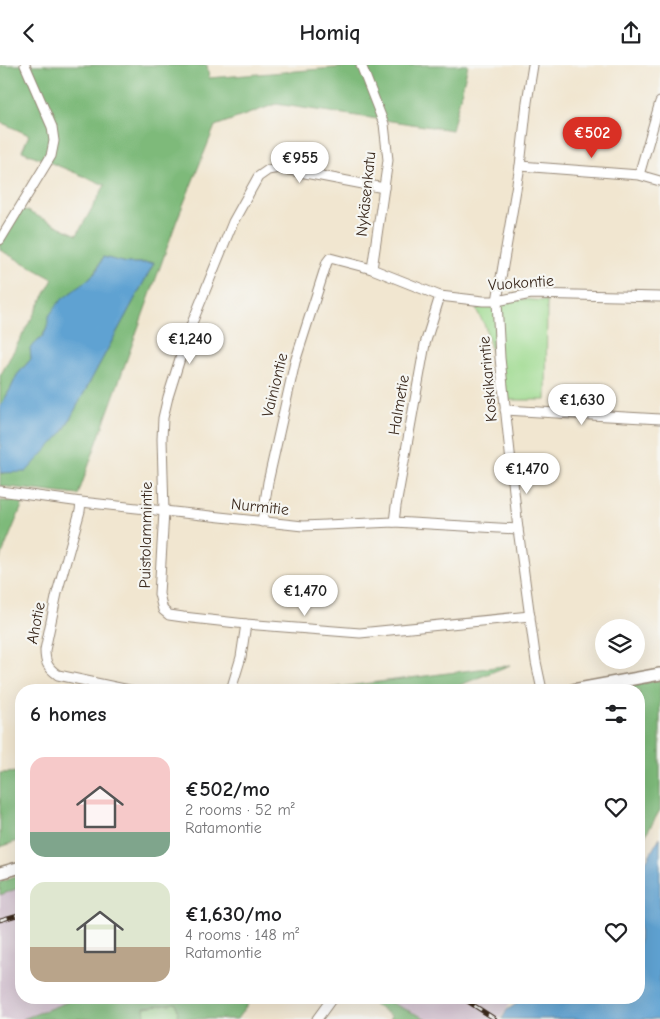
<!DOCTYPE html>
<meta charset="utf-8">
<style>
:root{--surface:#fff;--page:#f2f2f2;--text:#202124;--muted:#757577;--accent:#d93025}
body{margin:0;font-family:"Comic Neue",sans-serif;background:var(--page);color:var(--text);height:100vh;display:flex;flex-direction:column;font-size:19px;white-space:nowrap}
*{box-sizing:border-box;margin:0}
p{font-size:16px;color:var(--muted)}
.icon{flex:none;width:28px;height:28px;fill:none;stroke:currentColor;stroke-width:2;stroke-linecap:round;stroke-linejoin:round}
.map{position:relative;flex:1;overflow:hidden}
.drawer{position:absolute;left:15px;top:619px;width:630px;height:320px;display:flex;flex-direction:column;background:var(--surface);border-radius:20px;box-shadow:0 5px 20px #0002}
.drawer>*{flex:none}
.fabs{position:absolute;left:595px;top:554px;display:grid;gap:10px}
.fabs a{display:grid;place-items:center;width:50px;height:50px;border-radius:50%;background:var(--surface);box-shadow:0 5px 20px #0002;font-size:25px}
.price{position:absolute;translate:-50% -42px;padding:0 11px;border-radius:18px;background:#fff;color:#222;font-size:16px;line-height:32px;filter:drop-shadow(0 1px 2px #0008)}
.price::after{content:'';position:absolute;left:50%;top:30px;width:15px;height:11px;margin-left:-8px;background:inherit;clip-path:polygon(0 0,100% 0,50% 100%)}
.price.on{background:var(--accent);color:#fff}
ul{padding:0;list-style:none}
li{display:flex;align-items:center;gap:15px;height:125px;padding:0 15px}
li span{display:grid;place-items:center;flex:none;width:140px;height:100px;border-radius:15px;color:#555}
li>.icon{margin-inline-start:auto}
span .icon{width:60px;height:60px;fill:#fffc;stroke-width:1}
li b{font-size:21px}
h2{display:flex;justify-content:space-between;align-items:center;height:60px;padding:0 15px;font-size:21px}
header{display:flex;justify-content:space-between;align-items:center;height:65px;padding:0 15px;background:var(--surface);font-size:22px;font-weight:700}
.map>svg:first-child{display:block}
.industrial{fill:#d0bdcd}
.green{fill:#9eda8f;stroke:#6c8256}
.forest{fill:#7eba7a;stroke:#5c724c}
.water{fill:#5ea2d2;stroke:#4c6678}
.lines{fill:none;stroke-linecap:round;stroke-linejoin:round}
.minor-casing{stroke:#968877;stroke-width:11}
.tertiary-casing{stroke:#968877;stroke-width:14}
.minor{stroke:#fff;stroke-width:9}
.tertiary{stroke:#fff;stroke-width:11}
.rail-casing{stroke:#3b2a1e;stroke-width:4.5}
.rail{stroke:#f6f6f2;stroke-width:2.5;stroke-dasharray:8;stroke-linecap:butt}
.labels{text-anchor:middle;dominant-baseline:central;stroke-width:4.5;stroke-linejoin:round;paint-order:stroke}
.street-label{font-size:16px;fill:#3b2a1e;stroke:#f6f6f2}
</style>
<header><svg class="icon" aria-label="back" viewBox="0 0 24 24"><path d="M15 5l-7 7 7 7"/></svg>Homiq<svg class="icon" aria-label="share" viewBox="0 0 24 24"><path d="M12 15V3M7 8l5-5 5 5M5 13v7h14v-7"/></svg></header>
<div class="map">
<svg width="660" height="954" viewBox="0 0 660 954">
<rect width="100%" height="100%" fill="#f6f6f2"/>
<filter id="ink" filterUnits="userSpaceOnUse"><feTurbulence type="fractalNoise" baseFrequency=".02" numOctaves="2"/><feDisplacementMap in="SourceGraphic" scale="10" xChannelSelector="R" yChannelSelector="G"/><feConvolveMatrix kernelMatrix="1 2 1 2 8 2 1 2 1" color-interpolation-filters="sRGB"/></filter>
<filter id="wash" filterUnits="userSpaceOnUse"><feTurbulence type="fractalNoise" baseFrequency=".0096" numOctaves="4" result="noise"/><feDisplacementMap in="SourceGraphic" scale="20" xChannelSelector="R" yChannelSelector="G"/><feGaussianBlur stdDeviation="1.12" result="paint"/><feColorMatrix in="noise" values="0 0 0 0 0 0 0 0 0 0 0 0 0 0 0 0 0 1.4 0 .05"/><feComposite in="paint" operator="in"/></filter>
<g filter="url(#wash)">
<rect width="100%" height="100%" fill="#f1e6d0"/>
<g class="industrial">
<polygon points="21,822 21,932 78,933 23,954 0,954 0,830"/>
<polygon points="380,933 514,933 500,954 427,954"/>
</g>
<g class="green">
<polygon points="519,234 547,236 546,335 505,335 485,261 476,244"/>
<polygon points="177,938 179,954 145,954 144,942"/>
</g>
<g class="forest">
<path d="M0,0h207l2,13 137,-11v-2h122l-16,65 -176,-26 -61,22 -38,94 -99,275 -78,-9v-13l2,1 61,-42 91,-169h-27l-24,-6 -7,14 -10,10 -38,44c-3,9 -10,16 -17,23v11l-14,16 -6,13 -11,19v-31l53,-97 -53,-29v-12l18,-31 59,28 28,-50 -83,-34 7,-16 -29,-13z"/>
<polygon points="0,436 24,436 0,494 0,448 1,446"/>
<polygon points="510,600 448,625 317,625"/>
<polygon points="660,615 660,745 639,782 639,625 606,625"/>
<polygon points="21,707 21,775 0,782 0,708"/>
<polygon points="21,810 21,822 0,830 0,817"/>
<polygon points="78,933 78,932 252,933 237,954 179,954 176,938 144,942 145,952 131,954 23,954"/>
<polygon points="363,933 380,933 427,954 390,954 392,951"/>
</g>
<g class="water">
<path d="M103,192l24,6h27l-91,169 -37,40 -26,1v-66l11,-19 6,-13 14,-16 -1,-11c11,-9 19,-16 18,-31l12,-16 26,-20 10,-9z"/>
<polygon points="660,772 660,954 502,954 507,945 525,933 639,932 639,808"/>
</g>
</g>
<g filter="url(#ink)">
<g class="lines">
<g class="minor-casing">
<g id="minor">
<polyline points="361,0 384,59 388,95 372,204"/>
<polyline points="533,0 527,37 520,101 497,236 500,293 518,464 536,597 542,625"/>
<polyline points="520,101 639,110 660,116"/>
<polyline points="639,110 660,37"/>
<polyline points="384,123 279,103 268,105 258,112 233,157 188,268 168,332 163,353 162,374 164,447 159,529 163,545 169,550 183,552 246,559 360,568 530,551"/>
<polyline points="0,175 51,91 54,76 52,62 25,0"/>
<polyline points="505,345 660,354"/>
<polyline points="0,426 81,437 303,461 394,457 518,464"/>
<path d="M81,437l-1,9 -23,82 -12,57c0,13 3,18 13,25l71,15"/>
<polyline points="262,457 268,417 295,297 327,197 330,193 372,204 440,231 483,236 497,236 531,229 660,232"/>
<polyline points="394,457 396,441 425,279 440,231"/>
<polyline points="231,625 241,592 246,559"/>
<polyline points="317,954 333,932"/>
</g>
</g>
<g class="tertiary-casing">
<g id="tertiary">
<polyline points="573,625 660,609"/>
<polyline points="0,808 21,802"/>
</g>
</g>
<use href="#minor" class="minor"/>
<use href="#tertiary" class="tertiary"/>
<g class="rail-casing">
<g id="rail">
<polyline points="0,855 21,849"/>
<polyline points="461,932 495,954"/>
</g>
</g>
<use href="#rail" class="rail"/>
</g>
</g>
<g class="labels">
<g class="street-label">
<text transform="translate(366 129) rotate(-84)">Nykäsenkatu</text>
<text transform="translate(521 218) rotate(-4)">Vuokontie</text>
<text transform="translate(488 314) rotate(-95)">Koskikarintie</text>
<text transform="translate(275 320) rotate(-76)">Vainiontie</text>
<text transform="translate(399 340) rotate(-80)">Halmetie</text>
<text transform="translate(260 442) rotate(6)">Nurmitie</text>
<text transform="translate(146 470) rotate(-89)">Puistolammintie</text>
<text transform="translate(36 558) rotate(-79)">Ahotie</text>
</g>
</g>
</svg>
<div class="fabs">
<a><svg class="icon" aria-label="layers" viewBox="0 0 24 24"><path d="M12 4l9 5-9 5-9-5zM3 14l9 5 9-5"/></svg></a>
</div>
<b class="price on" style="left:592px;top:94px">€502</b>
<b class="price" style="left:300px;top:119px">€955</b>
<b class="price" style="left:190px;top:300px">€1,240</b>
<b class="price" style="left:582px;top:361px">€1,630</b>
<b class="price" style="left:527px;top:430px">€1,470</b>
<b class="price" style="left:305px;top:552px">€1,470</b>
<section class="drawer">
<h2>6 homes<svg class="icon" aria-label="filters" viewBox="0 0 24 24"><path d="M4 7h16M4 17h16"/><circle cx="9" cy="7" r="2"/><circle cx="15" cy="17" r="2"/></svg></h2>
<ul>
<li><span style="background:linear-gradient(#f6c9c9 75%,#7fa58c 0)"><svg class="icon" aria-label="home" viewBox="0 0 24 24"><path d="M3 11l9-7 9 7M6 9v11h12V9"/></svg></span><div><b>€502/mo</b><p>2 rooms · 52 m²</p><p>Ratamontie</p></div><svg class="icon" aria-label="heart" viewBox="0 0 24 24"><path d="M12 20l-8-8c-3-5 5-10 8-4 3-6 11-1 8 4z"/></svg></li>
<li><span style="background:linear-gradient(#dfe7d0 65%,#b9a48a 0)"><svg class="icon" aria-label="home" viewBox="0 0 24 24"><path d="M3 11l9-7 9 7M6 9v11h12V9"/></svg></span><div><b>€1,630/mo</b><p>4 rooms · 148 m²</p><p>Ratamontie</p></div><svg class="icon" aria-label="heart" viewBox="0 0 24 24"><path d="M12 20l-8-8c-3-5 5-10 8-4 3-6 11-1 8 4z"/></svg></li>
</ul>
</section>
</div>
